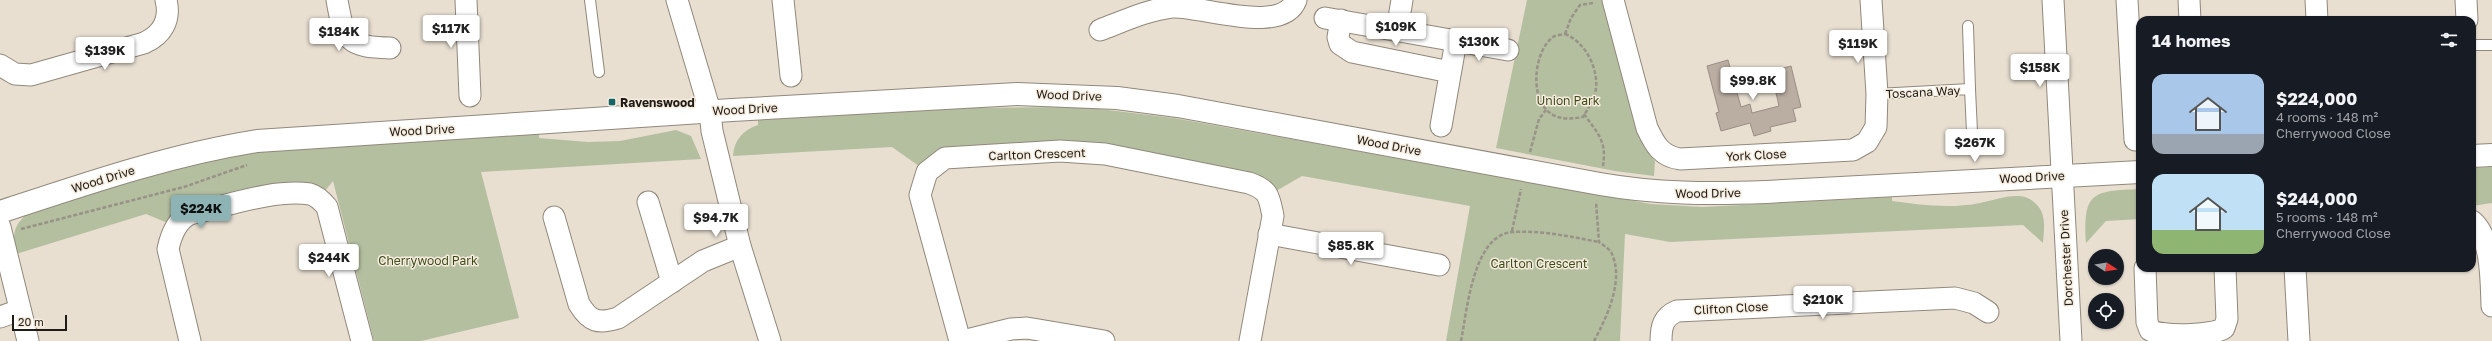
<!DOCTYPE html>
<meta charset="utf-8">
<style>
:root{--surface:#171b24;--page:#20242c;--text:#f1f3f6;--muted:#9ea1a6;--accent:#8eb3b5}
body{margin:0;font-family:"Golos Text",sans-serif;background:var(--page);color:var(--text);height:100vh;display:flex;flex-direction:column;font-size:15px;white-space:nowrap}
*{box-sizing:border-box;margin:0}
p{font-size:13px;color:var(--muted)}
.icon{flex:none;width:22px;height:22px;fill:none;stroke:currentColor;stroke-width:2;stroke-linecap:round;stroke-linejoin:round}
.map{position:relative;flex:1;overflow:hidden}
.drawer{position:absolute;left:2136px;top:16px;width:340px;height:256px;display:flex;flex-direction:column;background:var(--surface);border-radius:12px;box-shadow:0 1px 3px #0004}
.drawer>*{flex:none}
.needle{width:26px;rotate:102deg}
.tools{position:absolute;left:2088px;top:249px;display:grid;gap:8px}
.tools a{display:grid;place-items:center;width:36px;height:36px;border-radius:50%;background:var(--surface);box-shadow:0 1px 3px #0004;font-size:20px}
.scale{position:absolute;left:12px;bottom:10px;width:55px;box-sizing:border-box;padding-left:4px;border:2px solid #1f1c17;border-top:0;font-size:11px;line-height:14px;white-space:nowrap;color:#1f1c17;-webkit-text-stroke:3px #f6ecde;paint-order:stroke}
.price{position:absolute;translate:-50% -34px;padding:0 9px;border-radius:4px;background:#fff;color:#222;font-size:13px;line-height:26px;filter:drop-shadow(0 1px 2px #0008)}
.price::after{content:'';position:absolute;left:50%;top:24px;width:12px;height:9px;margin-left:-6px;background:inherit;clip-path:polygon(0 0,100% 0,50% 100%)}
.price.selected{background:var(--accent);color:#111}
ul{padding:0;list-style:none}
li{display:flex;align-items:center;gap:12px;height:100px;padding:0 16px}
li span{display:grid;place-items:center;flex:none;width:112px;height:80px;border-radius:12px;color:#555}
li>.icon{margin-inline-start:auto}
span .icon{width:48px;height:48px;fill:#fffc;stroke-width:1}
li b{font-size:17px}
h2{display:flex;justify-content:space-between;align-items:center;height:48px;padding:0 16px;font-size:17px}
.map>svg:first-child{display:block}
.green{fill:#b4bfa0}
.building{fill:#baada2;stroke:#998e83}
.lines{fill:none;stroke-linecap:round;stroke-linejoin:round}
.service-casing{stroke:#91887c;stroke-width:12}
.minor-casing{stroke:#91887c;stroke-width:23}
.tertiary-casing{stroke:#91887c;stroke-width:24}
.path{stroke:#989287;stroke-width:2.5;stroke-dasharray:4 2;stroke-linecap:butt}
.service{stroke:#fff;stroke-width:10}
.minor{stroke:#fff;stroke-width:21}
.tertiary{stroke:#fff;stroke-width:22}
.poi-dot{fill:#156466;stroke:#f6ecde;stroke-width:1.5}
.labels{text-anchor:middle;dominant-baseline:central;stroke-width:3;stroke-linejoin:round;paint-order:stroke}
.street-label{font-size:12px;fill:#1f1c17;stroke:#f6ecde}
.park-label{font-size:12px;fill:#3e4c1a;stroke:#f6ecde}
.poi-label{font-size:12px;font-weight:bold;fill:#1f1c17;stroke:#f6ecde;text-anchor:start}
</style>
<div class="map">
<svg width="2492" height="341" viewBox="0 0 2492 341">
<rect width="100%" height="100%" fill="#e8dfd1"/>
<g class="green">
<polygon points="1527,0 1603,0 1644,147 1655,161 1654,176 1615,171 1496,148"/>
<path d="M1083,107l91,11 477,86 51,3 190,-10v4c29,4 58,8 88,2 17,-3 41,-14 55,0 12,10 9,26 8,40l-20,-18 -353,17 -45,-8 -5,107h-174l24,-135 -168,-30 -33,19 -190,-45 -153,21 -34,-24 -159,9c1,-16 10,-26 25,-31v-5l215,-12z"/>
<path d="M676,130l15,6 10,23 -220,13 38,146 -98,23h-47l-41,-160 -13,16 -10,-4 -135,33 -29,-12 -130,40c-4,-18 -3,-29 12,-41l154,-47 76,-15 281,-18v5l49,4 32,-1z"/>
<polygon points="2492,167 2492,203 2472,206 2472,168"/>
<path d="M2140,189v30l-34,2 -20,22c-3,-51 6,-52 54,-54z"/>
</g>
<polygon class="building" points="1728,60 1741,107 1750,104 1752,113 1779,106 1771,71 1791,66 1801,107 1793,109 1796,121 1770,127 1771,131 1754,136 1750,123 1721,131 1716,113 1719,112 1707,66"/>
<g class="lines">
<g class="service-casing">
<g id="service">
<polyline points="590,0 599,72"/>
<polyline points="1968,26 1970,89"/>
<polyline points="2472,45 2492,45"/>
<polyline points="1877,94 1970,89 1972,132"/>
</g>
</g>
<g class="minor-casing">
<g id="minor">
<path d="M337,0c7,41 11,47 53,48"/>
<polyline points="466,0 470,96"/>
<polyline points="677,0 710,111 712,131 740,246 770,341"/>
<polyline points="783,0 791,76"/>
<path d="M1613,0l34,128c8,17 14,28 33,31l173,-9 14,-8 9,-15 1,-33 -6,-94"/>
<polyline points="2053,0 2071,341"/>
<polyline points="2127,0 2135,140"/>
<polyline points="2189,0 2190,20"/>
<polyline points="2316,0 2317,20"/>
<polyline points="2466,0 2467,20"/>
<polyline points="1325,18 1508,50"/>
<polyline points="1341,20 1338,37 1340,44 1352,52 1450,72"/>
<path d="M1100,30c24,-9 47,-20 72,-23 28,-2 110,29 124,-7"/>
<polyline points="1397,30 1402,0"/>
<path d="M0,65l15,9 16,1 113,-32c18,-8 27,-23 22,-43"/>
<polyline points="1441,126 1456,41"/>
<polyline points="648,202 672,282"/>
<path d="M554,217l25,87c11,18 19,20 39,14l85,-57 37,-15"/>
<path d="M2472,221c20,17 19,58 20,85"/>
<polyline points="0,227 28,341"/>
<polyline points="1269,234 1439,265"/>
<path d="M2145,268l2,54 3,8c10,7 64,6 74,-2l3,-9 -2,-51"/>
<polyline points="2295,268 2299,341"/>
<polyline points="0,317 20,310"/>
<path d="M190,341l-22,-92c3,-14 9,-29 22,-35 38,-8 81,-25 120,-20 7,2 12,7 17,13l35,134"/>
<path d="M960,341l-40,-146 7,-23 18,-14 115,-7 45,3 144,29c20,7 20,13 24,33l-23,125"/>
<polyline points="963,341 1011,329 1027,328 1104,341"/>
<path d="M1661,341c0,-14 2,-24 16,-30l278,-13 19,5 14,9"/>
</g>
</g>
<g class="tertiary-casing">
<g id="tertiary">
<polyline points="2472,156 2492,155"/>
<path d="M0,212c85,-28 169,-57 257,-71l475,-31 285,-16 100,4 61,8 422,78c57,10 108,10 166,8l374,-20"/>
</g>
</g>
<g class="path">
<path d="M1565,34c20,8 33,33 31,54 -1,11 -8,20 -13,29 -11,2 -24,3 -33,-4 -21,-15 -16,-62 3,-76 3,-2 9,-2 12,-3z"/>
<polyline points="1565,34 1571,18 1580,5 1593,3"/>
<path d="M1584,114c14,20 23,27 19,52"/>
<polyline points="1530,152 1539,119 1546,110"/>
<polyline points="21,229 184,187 247,165"/>
<polyline points="1512,231 1521,189"/>
<path d="M1461,341c6,-30 12,-107 52,-109 28,-2 59,5 86,10"/>
<path d="M1594,341c13,-24 31,-62 17,-89 -3,-4 -8,-7 -12,-10l-3,-40"/>
</g>
<use href="#service" class="service"/>
<use href="#minor" class="minor"/>
<use href="#tertiary" class="tertiary"/>
</g>
<rect class="poi-dot" x="608" y="98" width="8" height="8" rx="2"/>
<g class="labels">
<g class="street-label">
<text transform="translate(1923 92) rotate(-3)">Toscana Way</text>
<text transform="translate(1069 95) rotate(2)">Wood Drive</text>
<text transform="translate(745 109) rotate(-3)">Wood Drive</text>
<text transform="translate(422 130) rotate(-3)">Wood Drive</text>
<text transform="translate(1389 145) rotate(11)">Wood Drive</text>
<text transform="translate(1037 154) rotate(-2)">Carlton Crescent</text>
<text transform="translate(1756 155) rotate(-3)">York Close</text>
<text transform="translate(2032 177) rotate(-3)">Wood Drive</text>
<text transform="translate(103 179) rotate(-17)">Wood Drive</text>
<text transform="translate(1708 193) rotate(-1)">Wood Drive</text>
<text transform="translate(2066 258) rotate(-93)">Dorchester Drive</text>
<text transform="translate(1731 308) rotate(-3)">Clifton Close</text>
</g>
<g class="park-label">
<text x="1568" y="100">Union Park</text>
<text x="428" y="260">Cherrywood Park</text>
<text x="1539" y="263">Carlton Crescent</text>
</g>
<g class="poi-label">
<text x="620" y="102">Ravenswood</text>
</g>
</g>
</svg>
<div class="tools">
<a><svg class="needle" viewBox="-14 -14 28 28"><path d="M0-13l5 13h-10z" fill="#e53935"/><path d="M0 13l5-13h-10z" fill="#9ea1a6"/></svg></a>
<a><svg class="icon" aria-label="locate" viewBox="0 0 24 24"><circle cx="12" cy="12" r="6"/><path d="M12 2v4M12 18v4M2 12h4M18 12h4"/></svg></a>
</div>
<div class="scale">20 m</div>
<b class="price" style="left:1396px;top:47px">$109K</b>
<b class="price" style="left:451px;top:49px">$117K</b>
<b class="price" style="left:339px;top:52px">$184K</b>
<b class="price" style="left:1479px;top:62px">$130K</b>
<b class="price" style="left:1858px;top:64px">$119K</b>
<b class="price" style="left:105px;top:71px">$139K</b>
<b class="price" style="left:2040px;top:88px">$158K</b>
<b class="price" style="left:1753px;top:101px">$99.8K</b>
<b class="price" style="left:1975px;top:163px">$267K</b>
<b class="price selected" style="left:201px;top:229px">$224K</b>
<b class="price" style="left:716px;top:238px">$94.7K</b>
<b class="price" style="left:1351px;top:266px">$85.8K</b>
<b class="price" style="left:329px;top:278px">$244K</b>
<b class="price" style="left:1823px;top:320px">$210K</b>
<section class="drawer">
<h2>14 homes<svg class="icon" aria-label="filters" viewBox="0 0 24 24"><path d="M4 7h16M4 17h16"/><circle cx="9" cy="7" r="2"/><circle cx="15" cy="17" r="2"/></svg></h2>
<ul>
<li><span style="background:linear-gradient(#a9c7e8 75%,#9aa5b1 0)"><svg class="icon" aria-label="home" viewBox="0 0 24 24"><path d="M3 11l9-7 9 7M6 9v11h12V9"/></svg></span><div><b>$224,000</b><p>4 rooms · 148 m²</p><p>Cherrywood Close</p></div></li>
<li><span style="background:linear-gradient(#bfe0f5 70%,#8fb573 0)"><svg class="icon" aria-label="home" viewBox="0 0 24 24"><path d="M3 11l9-7 9 7M6 9v11h12V9"/></svg></span><div><b>$244,000</b><p>5 rooms · 148 m²</p><p>Cherrywood Close</p></div></li>
</ul>
</section>
</div>
